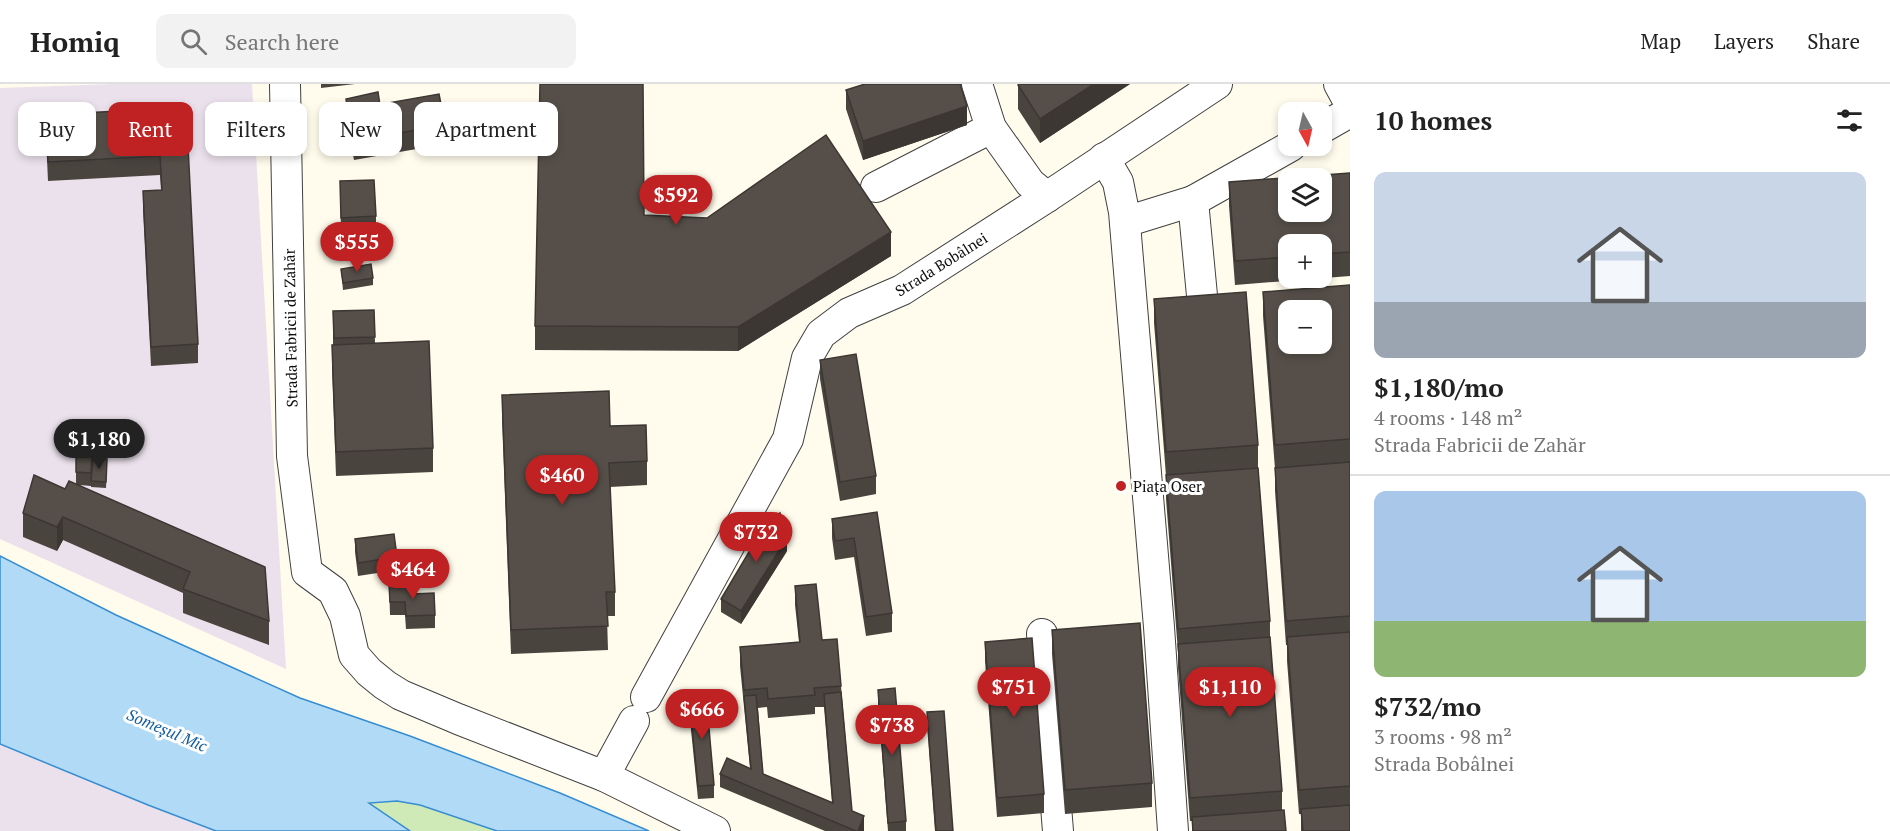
<!DOCTYPE html>
<meta charset="utf-8">
<style>
:root{--surface:#fff;--page:#f2f2f2;--text:#222;--muted:#767676;--line:#e0e0e0;--accent:#c02224}
body{margin:0;font-family:"PT Serif",serif;background:var(--page);color:var(--text);height:100vh;display:flex;flex-direction:column;font-size:22px;white-space:nowrap}
*{box-sizing:border-box;margin:0}
p{font-size:20px;color:var(--muted)}
.icon{flex:none;width:33px;height:33px;fill:none;stroke:currentColor;stroke-width:2;stroke-linecap:round;stroke-linejoin:round}
.map{position:relative;flex:1;overflow:hidden}
.sheet{display:flex;flex-direction:column;background:var(--surface);width:540px}
.sheet>*{flex:none}
.top-card{position:absolute;left:18px;top:18px;width:570px;height:54px;display:flex;gap:12px}
.needle{width:39px;rotate:172deg}
.fabs{position:absolute;left:1278px;top:18px;display:grid;gap:12px}
.fabs a{display:grid;place-items:center;width:54px;height:54px;border-radius:12px;background:var(--surface);box-shadow:0 3px 9px #0003;font-size:30px}
.price{position:absolute;translate:-50% -51px;padding:0 14px;border-radius:21px;background:var(--accent);color:#fff;font-size:20px;line-height:39px;filter:drop-shadow(0 2px 3px #0008)}
.price::after{content:'';position:absolute;left:50%;top:36px;width:18px;height:14px;margin-left:-9px;background:inherit;clip-path:polygon(0 0,100% 0,50% 100%)}
.price.selected{background:#222;color:#fff}
ul{padding:0;list-style:none}
li{display:grid;align-content:center;gap:12px;height:318px;padding:0 24px}
li+li{border-top:2px solid var(--line)}
li span{display:grid;place-items:center;height:186px;border-radius:12px;color:#555}
li>.icon{margin-inline-start:auto}
span .icon{width:108px;height:108px;fill:#fffc;stroke-width:1}
li b{font-size:26px}
h2{display:flex;justify-content:space-between;align-items:center;height:72px;padding:0 24px;font-size:26px}
.pill{padding:0 21px;border-radius:12px;background:var(--surface);box-shadow:0 3px 9px #0003;font-size:21px;line-height:54px}
.pill.selected{background:var(--accent);color:#fff}
header{display:flex;align-items:center;gap:36px;box-sizing:border-box;height:84px;padding:0 30px;background:var(--surface);border-bottom:2px solid var(--line)}
header strong{font-size:28px}
nav{display:flex;gap:33px;margin-inline-start:auto;font-size:21px}
.search{width:420px;height:54px;background:var(--page);display:flex;align-items:center;gap:15px;box-sizing:border-box;padding:0 21px;border-radius:12px;color:var(--muted);font-size:22px}
main{display:flex;flex:1;min-height:0}
.map>svg:first-child{display:block}
.industrial{fill:#ebe1ec}
.green{fill:#cfeab6}
.water{fill:#b1daf7;stroke:#368dd0;stroke-width:1.5}
.lines{fill:none;stroke-linecap:round;stroke-linejoin:round}
.minor-casing{stroke:#404040;stroke-width:32}
.minor{stroke:#fff;stroke-width:30}
.wall{fill:#4a443f;fill-rule:evenodd}
.shaded-wall{fill:#3c3733}
.building{fill:#564f49;stroke:#3c3733;stroke-width:1.5;fill-rule:evenodd}
.poi-dot{fill:#c02224;stroke:#fff;stroke-width:2}
.labels{text-anchor:middle;dominant-baseline:central;stroke-width:6;stroke-linejoin:round;paint-order:stroke}
.street-label{font-size:15px;fill:#0d0d0d;stroke:#fff}
.poi-label{font-size:15px;fill:#0d0d0d;stroke:#fff;text-anchor:start}
.water-label{font-size:16px;font-style:italic;fill:#145ea2;stroke:#fff}
</style>
<header>
<strong>Homiq</strong>
<div class="search"><svg class="icon" aria-label="search" viewBox="0 0 24 24"><circle cx="10" cy="10" r="6"/><path d="M15 15l6 6"/></svg>Search here</div>
<nav><a>Map</a><a>Layers</a><a>Share</a></nav>
</header>
<main>
<div class="map">
<svg width="1350" height="747" viewBox="0 0 1350 747">
<rect width="100%" height="100%" fill="#fffced"/>
<g class="industrial">
<polygon points="112,0 252,0 286,585 0,455 0,4"/>
<polygon points="0,660 148,721 216,747 0,747"/>
</g>
<polygon class="green" points="397,717 420,721 497,747 410,747 368,718"/>
<polygon class="water" points="0,472 116,531 300,614 410,652 560,709 649,747 497,747 420,721 397,717 369,719 410,747 216,747 148,721 0,660"/>
<g class="lines">
<g class="minor-casing">
<g id="minor">
<polyline points="285,0 292,372 307,488 333,507 345,532 354,571 369,588 385,601 401,611 458,635 604,692 634,637"/>
<polyline points="977,0 991,44 1030,99 1047,113"/>
<polyline points="1339,0 1350,20"/>
<polyline points="1322,44 1350,28"/>
<polyline points="1104,74 1118,98 1124,128 1159,543 1173,747"/>
<polyline points="876,103 991,44"/>
<polyline points="1193,117 1203,222"/>
<polyline points="1125,138 1193,117 1291,62"/>
<polyline points="1042,550 1058,747"/>
<polyline points="646,613 788,355 807,274 821,250 849,229 902,206 1047,113 1217,0"/>
<polyline points="604,692 715,747"/>
</g>
</g>
<use href="#minor" class="minor"/>
</g>
<g class="wall">
<polygon points="321,0 355,0 321,4"/>
<polygon points="1130,0 1040,59 1018,25 1018,1"/>
<polygon points="846,6 967,41 863,76 846,25"/>
<polygon points="346,15 380,21 445,41 445,60 354,76 348,45 348,35 346,21"/>
<polygon points="45,31 157,43 198,260 198,279 151,282 143,126 143,107 161,106 160,91 48,97"/>
<path d="M1350,89v103l-115,9 -6,-79v-24zM1288,160h34v34h-34z"/>
<polygon points="340,97 376,132 376,145 341,147"/>
<polygon points="644,131 891,172 738,267 535,266 535,242"/>
<polygon points="341,185 373,194 373,201 343,206"/>
<polygon points="1350,201 1350,747 1301,747 1301,730 1299,730 1287,577 1287,561 1286,561 1275,407 1275,385 1263,232 1263,208"/>
<polygon points="1154,215 1258,361 1258,384 1270,537 1270,553 1282,707 1282,726 1286,747 1192,747 1192,737 1190,737 1178,584 1178,568 1166,415 1166,392 1154,239"/>
<polygon points="374,226 375,259 433,364 433,388 336,392 332,285 332,261 333,261 333,227"/>
<polygon points="820,276 876,392 876,410 840,417 820,295"/>
<polygon points="502,311 610,342 647,377 647,401 610,403 615,508 615,532 607,532 608,566 511,570 502,335"/>
<polygon points="76,359 93,374 107,382 106,404 91,403 91,402 80,401 269,537 269,561 183,529 183,509 63,456 57,467 23,453 23,429 65,405 76,400"/>
<polygon points="877,428 892,529 892,548 866,552 854,473 835,476 832,454 832,435"/>
<polygon points="355,455 397,473 397,486 358,492 355,468"/>
<polygon points="787,467 741,540 721,528 721,515"/>
<polygon points="389,500 411,510 435,531 435,544 406,545 405,531 390,531"/>
<path d="M795,502l27,54 19,46 11,125 12,18v2h-39l-105,-44v-13l30,-6 -10,-102v-19l59,-5 -4,-37zM767,623l1,11 47,-4v-7h9l8,96 -69,-29 -5,-66z"/>
<polygon points="1052,546 1152,699 1152,723 1065,730 1052,570"/>
<polygon points="985,558 1044,710 1044,729 997,733 985,577"/>
<polygon points="878,606 906,737 906,747 888,747 878,619"/>
<polygon points="689,613 714,701 714,714 698,715 689,626"/>
<polygon points="927,628 953,747 935,747 927,641"/>
</g>
<g class="shaded-wall">
<polygon points="1094,0 1130,0 1040,59 1040,35"/>
<polygon points="967,22 967,41 863,76 863,57"/>
<polygon points="891,148 891,172 738,267 738,243"/>
<polygon points="63,433 63,456 57,467 57,443"/>
<polygon points="787,454 787,467 741,540 741,527"/>
<polygon points="864,732 864,747 858,747"/>
</g>
<g class="building">
<polygon points="540,0 643,0 644,131 707,134 826,51 891,148 738,243 535,242"/>
<polygon points="865,0 960,0 967,22 863,57 846,6"/>
<polygon points="1019,0 1094,0 1040,35 1018,1"/>
<polygon points="378,8 380,21 348,26 348,28 346,15"/>
<polygon points="439,10 445,41 354,57 348,26"/>
<polygon points="156,25 157,43 187,42 198,260 151,263 143,107 162,106 160,72 48,78 45,31"/>
<path d="M1350,89v79l-28,2v-10h-34v13l-53,4 -6,-79zM1288,94h34v34h-34z"/>
<polygon points="374,96 376,132 341,134 340,97"/>
<polygon points="371,180 373,194 343,199 341,185"/>
<path d="M1350,201v154l-75,6 -12,-153zM1288,226h34v34h-34z"/>
<polygon points="1246,208 1258,361 1166,368 1154,215"/>
<polygon points="374,226 375,253 334,254 333,227"/>
<polygon points="429,257 433,364 336,368 332,261"/>
<polygon points="856,270 876,392 840,398 820,276"/>
<polygon points="609,307 610,342 646,341 647,377 609,379 615,508 606,508 608,542 511,546 502,311"/>
<polygon points="76,359 93,360 91,389 76,388"/>
<polygon points="93,374 107,375 106,398 91,397"/>
<polygon points="1350,378 1350,532 1286,537 1275,384"/>
<polygon points="1258,384 1270,537 1178,545 1166,391"/>
<polygon points="34,391 65,405 69,397 265,483 269,537 183,505 190,488 63,433 57,443 23,429"/>
<polygon points="877,428 892,529 866,533 854,454 835,457 832,435"/>
<polygon points="780,429 787,454 741,527 721,515 768,436"/>
<polygon points="394,450 397,473 358,479 355,455"/>
<polygon points="411,499 411,510 434,509 435,531 406,532 405,518 390,518 389,500"/>
<polygon points="816,500 822,556 837,555 841,602 814,604 815,611 768,615 767,604 744,606 740,563 800,558 795,502"/>
<polygon points="1140,539 1152,699 1065,706 1052,546"/>
<polygon points="1350,548 1350,702 1299,706 1287,553"/>
<polygon points="1270,553 1282,707 1190,714 1178,560"/>
<polygon points="1032,554 1044,710 997,714 985,558"/>
<polygon points="895,604 906,737 888,739 878,606"/>
<polygon points="841,608 852,727 864,732 858,747 856,747 720,690 727,674 751,685 744,612 756,611 763,690 833,719 824,610"/>
<polygon points="706,611 714,701 698,702 689,613"/>
<polygon points="944,627 953,747 936,747 927,628"/>
<polygon points="1350,721 1350,747 1303,747 1301,725"/>
<polygon points="1284,726 1286,747 1193,747 1192,733"/>
</g>
<circle class="poi-dot" cx="1121" cy="402" r="6"/>
<g class="labels">
<g class="street-label">
<text transform="translate(941 180) rotate(-32)">Strada Bobâlnei</text>
<text transform="translate(290 244) rotate(-91)">Strada Fabricii de Zahăr</text>
</g>
<g class="poi-label">
<text x="1133" y="402">Piața Oser</text>
</g>
<g class="water-label">
<text transform="translate(167 646) rotate(23)">Someșul Mic</text>
</g>
</g>
</svg>
<div class="fabs">
<a><svg class="needle" viewBox="-14 -14 28 28"><path d="M0-13l5 13h-10z" fill="#e53935"/><path d="M0 13l5-13h-10z" fill="#767676"/></svg></a>
<a><svg class="icon" aria-label="layers" viewBox="0 0 24 24"><path d="M12 4l9 5-9 5-9-5zM3 14l9 5 9-5"/></svg></a>
<a>+</a>
<a>−</a>
</div>
<b class="price" style="left:676px;top:142px">$592</b>
<b class="price" style="left:357px;top:189px">$555</b>
<b class="price selected" style="left:99px;top:386px">$1,180</b>
<b class="price" style="left:562px;top:422px">$460</b>
<b class="price" style="left:756px;top:479px">$732</b>
<b class="price" style="left:413px;top:516px">$464</b>
<b class="price" style="left:1014px;top:634px">$751</b>
<b class="price" style="left:1230px;top:634px">$1,110</b>
<b class="price" style="left:702px;top:656px">$666</b>
<b class="price" style="left:892px;top:672px">$738</b>
<div class="top-card">
<a class="pill">Buy</a>
<a class="pill selected">Rent</a>
<a class="pill">Filters</a>
<a class="pill">New</a>
<a class="pill">Apartment</a>
</div>
</div>
<section class="sheet">
<h2>10 homes<svg class="icon" aria-label="filters" viewBox="0 0 24 24"><path d="M4 7h16M4 17h16"/><circle cx="9" cy="7" r="2"/><circle cx="15" cy="17" r="2"/></svg></h2>
<ul>
<li><span style="background:linear-gradient(#c9d6e8 70%,#9aa5b1 0)"><svg class="icon" aria-label="home" viewBox="0 0 24 24"><path d="M3 11l9-7 9 7M6 9v11h12V9"/></svg></span><div><b>$1,180/mo</b><p>4 rooms · 148 m²</p><p>Strada Fabricii de Zahăr</p></div></li>
<li><span style="background:linear-gradient(#a9c7e8 70%,#8fb573 0)"><svg class="icon" aria-label="home" viewBox="0 0 24 24"><path d="M3 11l9-7 9 7M6 9v11h12V9"/></svg></span><div><b>$732/mo</b><p>3 rooms · 98 m²</p><p>Strada Bobâlnei</p></div></li>
</ul>
</section>
</main>
